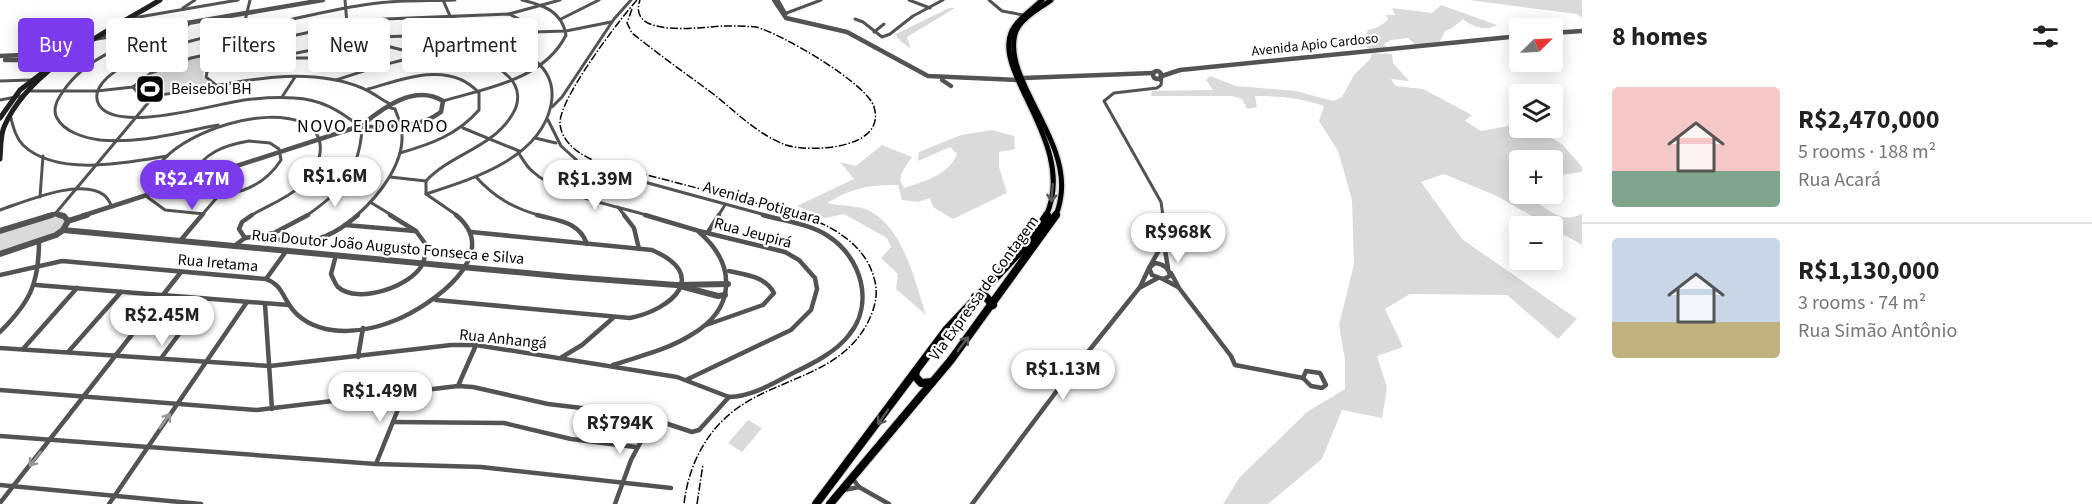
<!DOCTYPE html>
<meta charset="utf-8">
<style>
:root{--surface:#fff;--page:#f6f6f6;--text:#222;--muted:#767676;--line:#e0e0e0;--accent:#7c3aed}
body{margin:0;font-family:"Source Sans 3",sans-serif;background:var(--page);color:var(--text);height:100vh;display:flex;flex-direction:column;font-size:22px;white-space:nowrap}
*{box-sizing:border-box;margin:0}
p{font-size:20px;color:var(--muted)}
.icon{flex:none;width:33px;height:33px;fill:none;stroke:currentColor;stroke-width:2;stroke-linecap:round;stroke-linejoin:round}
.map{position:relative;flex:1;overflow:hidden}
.panel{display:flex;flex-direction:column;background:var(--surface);width:510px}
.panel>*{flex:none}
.banner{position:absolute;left:18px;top:18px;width:570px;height:54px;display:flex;gap:12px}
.needle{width:39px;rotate:66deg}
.buttons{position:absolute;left:1509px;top:18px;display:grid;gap:12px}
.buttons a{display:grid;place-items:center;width:54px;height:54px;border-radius:6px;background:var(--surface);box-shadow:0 3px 15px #0003;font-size:30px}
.price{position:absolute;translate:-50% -51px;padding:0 14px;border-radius:21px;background:#fff;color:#222;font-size:20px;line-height:39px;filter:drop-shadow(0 2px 3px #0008)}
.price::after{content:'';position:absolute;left:50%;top:36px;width:18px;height:14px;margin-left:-9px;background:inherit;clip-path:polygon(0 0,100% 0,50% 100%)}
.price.current{background:var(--accent);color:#fff}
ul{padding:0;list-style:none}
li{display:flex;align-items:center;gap:18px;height:150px;padding:0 30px}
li+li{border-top:2px solid var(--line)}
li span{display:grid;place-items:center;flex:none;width:168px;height:120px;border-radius:6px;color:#555}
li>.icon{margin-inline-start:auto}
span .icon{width:72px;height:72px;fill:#fffc;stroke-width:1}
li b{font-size:26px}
h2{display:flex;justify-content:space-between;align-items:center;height:72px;padding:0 30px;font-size:26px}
.tag{padding:0 21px;border-radius:6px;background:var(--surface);box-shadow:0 3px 15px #0003;font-size:21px;line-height:54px}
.tag.current{background:var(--accent);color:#fff}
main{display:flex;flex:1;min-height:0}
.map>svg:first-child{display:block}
.green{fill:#dadada}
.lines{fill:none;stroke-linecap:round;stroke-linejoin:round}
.trunk-far1-casing{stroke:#dbdbdb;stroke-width:8}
.trunk-casing{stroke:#dbdbdb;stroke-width:10}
.minor-far1{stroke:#535353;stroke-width:3}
.minor{stroke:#535353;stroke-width:4.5}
.tertiary-far1{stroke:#535353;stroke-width:4.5}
.tertiary{stroke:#535353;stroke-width:6}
.secondary{stroke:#202020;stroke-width:5}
.trunk-far1{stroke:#000;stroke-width:5}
.trunk{stroke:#000;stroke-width:8}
.rail{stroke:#000;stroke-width:1.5;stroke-dasharray:8 2 1.5 2;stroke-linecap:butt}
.oneway{stroke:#595959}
.oneway2{stroke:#989898}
.labels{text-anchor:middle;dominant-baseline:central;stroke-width:4.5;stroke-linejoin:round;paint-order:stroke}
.far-street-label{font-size:14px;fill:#000;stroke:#fff}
.poi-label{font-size:16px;fill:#000;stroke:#fff;text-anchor:start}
.street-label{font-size:16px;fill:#000;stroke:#fff}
.neighbourhood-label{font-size:18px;letter-spacing:1.5px;fill:#000;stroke:#fff}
</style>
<main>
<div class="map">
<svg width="1582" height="504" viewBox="0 0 1582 504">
<rect width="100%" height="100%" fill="#fff"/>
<g class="green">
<polygon points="1469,0 1582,0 1582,18 1577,14"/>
<path d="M1441,5l56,20c-10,7 -25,2 -34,-6l-11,9 -7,3 -6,12 -23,2 -8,-7 -17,2 -7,4 3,4 -19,2 -5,-11 5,-9 10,-3 10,-7 -2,-5h9l-3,-7 40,5z"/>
<polygon points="949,8 955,8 907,37 911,49 897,38 896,34"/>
<path d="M220,51c-10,8 -17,13 -17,26l10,8c-19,3 -64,17 -78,2 24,-20 54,-29 85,-36z"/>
<path d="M1372,53l20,1 1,9 16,18 -18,-2 5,7 27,3 49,26 -7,6 16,10 33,-6 25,6 23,13 20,23v5l-21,3 -8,6 -1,-21h-32v34h17l-5,4c16,12 30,26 50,16v31l-85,-49 -53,-22 -23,8 41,57 115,80 -19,20 -51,-44 -97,-1 -25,15 18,38 -26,9 10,32 -5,30 -40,-8 -20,49 -54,45h-45l17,-27 67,-65 38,-23v-29l-6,-35 15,-61 -2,-64 -14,-49 -19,-30 5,-15c-23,-8 -45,-10 -69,-10l2,11 -10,2 -5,-10 -10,-3h-81l1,-5 61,-1 -7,-10 4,-4 26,10 60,5 37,10 9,-4 12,-22 16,-16z"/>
<path d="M992,130l22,6 1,13 -16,3v15l8,26 -54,26 -20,-12 -3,-9 -12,4 -16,-2 -4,-15c-27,-1 -49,4 -71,18 12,3 29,2 41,7 36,18 46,69 58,105l-30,-26 2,-15 -17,-16 10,-11 -4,-9 -43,-24 -18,4 -29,-12 57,-27 -14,-17 16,4 26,-21 30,12 -10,15 -2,8 4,8c19,-6 46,-14 53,-34l-7,-7 -32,14 1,-9 42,-17z"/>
<polygon points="55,214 67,221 60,232 0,254 0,232"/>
<polygon points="748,420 762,428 742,452 728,443"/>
</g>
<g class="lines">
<g class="trunk-far1-casing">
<g id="trunk-far1">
<path d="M1042,0c-10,10 -26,20 -31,33 -17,42 67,113 35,183"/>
<path d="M1051,0c-12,9 -32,19 -36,34 -12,45 54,104 46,161 -1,7 -2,15 -6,21"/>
</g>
</g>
<g class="trunk-casing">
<g id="trunk">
<polyline points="975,297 986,297 993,305"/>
<polyline points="916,371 915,376 921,383 932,382"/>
<polyline points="816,504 947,329 1030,241 1047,215"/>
<polyline points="830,504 951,360 1056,215"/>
</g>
</g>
<g class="minor-far1">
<polyline points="345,0 347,24"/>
<polyline points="443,0 450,16 481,33"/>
<polyline points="778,0 786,14"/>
<polyline points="909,0 930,8"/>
<polyline points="989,0 1002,11 1023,15"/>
<polyline points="183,8 195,0"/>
<polyline points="509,14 560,0"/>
<polyline points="784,14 821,0"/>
<polyline points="133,18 238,0"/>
<polyline points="561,19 599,0"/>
<polyline points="855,19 863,22 882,37 890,34 913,16 943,0"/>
<path d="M188,25c-45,14 -99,26 -126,68 -5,7 -10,16 -5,25 7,14 28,20 43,22 40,4 80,-8 118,-15"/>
<polyline points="243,29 250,0"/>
<polyline points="874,32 884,24"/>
<polyline points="450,37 502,35"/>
<polyline points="363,40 426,56"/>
<polyline points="280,58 340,58 379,67"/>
<polyline points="206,71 377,37 566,31 611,22"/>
<polyline points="1162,77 1161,85 1157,88 1114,93 1104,101 1161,202 1163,216"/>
<polyline points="1156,78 1161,81"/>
<path d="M336,80c51,-16 129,-47 173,-3 11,11 11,26 3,38 -20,33 -61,39 -86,66v13l32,22"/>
<polyline points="0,81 31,80"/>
<path d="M217,86l-11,-9c2,-13 8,-19 18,-27"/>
<polyline points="133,87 151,73 191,58 347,24 385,19 509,14 523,21 534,32"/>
<path d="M133,87l5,6 15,3c67,-8 144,-35 209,-8 10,4 19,11 28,16"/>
<path d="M368,89c36,-10 82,-29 111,4v17c-22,25 -48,34 -79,43"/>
<polyline points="31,91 97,91 133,87"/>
<polyline points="282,97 295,77"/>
<polyline points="0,100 21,96"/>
<path d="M443,101c43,-13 101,-21 123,-66 -4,-24 -23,-30 -44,-35"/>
<polyline points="552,107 562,97 614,19 631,0"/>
<path d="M10,115c3,10 5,22 13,30 33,32 103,18 144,11"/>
<polyline points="548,120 561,146 582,165 769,216"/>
<path d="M359,126c-20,-16 -39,-27 -65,-28 -17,-1 -34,0 -50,2 -29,4 -127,34 -145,5 -3,-5 -3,-12 0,-17 21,-40 150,-60 194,-69 28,-6 56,-13 85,-16 25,-3 51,-2 77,-3"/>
<polyline points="463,128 519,151"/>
<polyline points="535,138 556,143"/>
<path d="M249,141l21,2 9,6 2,11c-18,28 -55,44 -86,26l-3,-9c10,-24 33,-32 57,-36z"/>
<path d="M518,152c4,6 8,14 14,19 28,26 82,34 118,45"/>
<polyline points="390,177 426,181"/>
<path d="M476,177c19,21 39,32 66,39"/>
<path d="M426,194c46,-15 114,-35 125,-89 8,-40 -29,-55 -60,-68"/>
<polyline points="40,197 43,156"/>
<polyline points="370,202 393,216"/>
<polyline points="618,207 625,216"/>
<path d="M0,210c24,-8 81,-33 104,-15 4,3 6,8 8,12"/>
<polyline points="55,214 153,97"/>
<path d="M204,214l-39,-4 -19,-14c4,-14 7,-26 18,-37 27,-29 99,-52 137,-37 31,13 20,46 0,64 -15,13 -34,20 -51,30"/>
<polyline points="201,216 220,194"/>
<path d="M306,216c35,-24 53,-43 56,-87"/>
<path d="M356,216c23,-20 52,-56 45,-89 -1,-6 -4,-12 -6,-18l-8,-2"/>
<polyline points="718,216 725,205"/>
</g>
<g class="minor">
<path d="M537,215c21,6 42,6 50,29"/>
<polyline points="624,215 634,228 639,249"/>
<polyline points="645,215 699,231 785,252 799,260 815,278 817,289 811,310 791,330 688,379"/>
<polyline points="345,225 415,231"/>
<polyline points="708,232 719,215"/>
<path d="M267,235c7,5 14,5 22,6 28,3 48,-8 69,-26"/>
<polyline points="245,238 239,229 242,222 252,215"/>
<polyline points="245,238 274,233 308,215"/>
<polyline points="180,241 202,215"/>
<polyline points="1164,244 1168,268"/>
<polyline points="234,246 245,238"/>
<path d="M336,255l-5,19c2,4 4,10 7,13 20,18 73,-1 84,-22 3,-6 4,-13 5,-19l-11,-15 -26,-16"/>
<path d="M1155,263c8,1 14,4 15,13l-7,3 -11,-4 -3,-7z"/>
<polyline points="1150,266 1165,240 1163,215"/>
<polyline points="1171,273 1179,288 1231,356 1235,365 1303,378"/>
<path d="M0,275l62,-14 204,18c14,5 16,15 24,27 9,14 26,22 42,24 21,3 45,-2 64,-10 34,-14 109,-65 60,-105"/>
<polyline points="266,279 287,250"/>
<polyline points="1163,279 1178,287"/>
<polyline points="36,285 289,305"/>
<polyline points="1141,287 1158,278"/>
<path d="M436,300l194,18c43,-9 80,-43 22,-68l-181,-18"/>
<polyline points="265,304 272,409"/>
<path d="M706,325l57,-20 11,-12c-9,-17 -28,-18 -45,-22"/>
<path d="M0,332c30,-30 39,-48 39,-91"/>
<path d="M0,348l270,18 181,-21h25l201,32 52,20c22,0 45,-14 64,-24 19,-9 43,-21 56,-38 26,-32 12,-78 -21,-99 -18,-12 -44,-15 -65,-21"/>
<polyline points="23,349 77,288"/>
<polyline points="69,351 121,292"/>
<polyline points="162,357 205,299"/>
<polyline points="358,357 363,328"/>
<polyline points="562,357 582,345 613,318"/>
<path d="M613,365c27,-9 54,-15 78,-30 45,-26 46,-70 8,-103"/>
<polygon points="1306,371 1320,373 1326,385 1322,388 1311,386 1303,378"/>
<polyline points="458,386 476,345"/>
<polyline points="0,390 257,410 458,386 473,387 548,404 641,415 692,432 699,430 729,397"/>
<polyline points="393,422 504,423 571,439 635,447"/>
<polyline points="0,436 376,464 481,467 671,488"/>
<polyline points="376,464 405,392"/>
<polyline points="853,479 859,487 889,504"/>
<polyline points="0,485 201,504"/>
<polyline points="844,490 859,487"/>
<polyline points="0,503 181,272"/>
<polyline points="109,504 247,302"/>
<polyline points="615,504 631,460 653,419"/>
<polyline points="972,504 1059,388 1140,287 1149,268"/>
</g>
<g class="tertiary-far1">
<polyline points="774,0 786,18 847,32 928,76 1019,80"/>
<polyline points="1552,33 1582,31"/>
<polyline points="93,39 323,0"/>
<polyline points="0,56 69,53"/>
<polyline points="5,60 58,60"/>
<circle cx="1157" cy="75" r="4"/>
<polyline points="1162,76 1180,70 1520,36"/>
<polyline points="1023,78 1153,73"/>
<polyline points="942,80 951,86"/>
<path d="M362,125c22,-18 53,-41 81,-24l-2,11c-23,17 -51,15 -78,15"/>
<polyline points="47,216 55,214 64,216"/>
<polyline points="82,216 357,127"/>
</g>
<g class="tertiary">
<polyline points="68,221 87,215"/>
<polyline points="63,230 569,277 676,285 728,284"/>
<polyline points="0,231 52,215"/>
<polyline points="0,254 56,235 63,230 68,221 64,216 59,215"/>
<polyline points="680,286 718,296 725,295"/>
</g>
<g class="secondary">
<polyline points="0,118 20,90 71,51"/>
<path d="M0,159c1,-10 0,-22 4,-32 25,-59 103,-95 156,-127"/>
</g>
<use href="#trunk-far1" class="trunk-far1"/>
<use href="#trunk" class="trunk"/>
<g class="rail">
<path d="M637,0c-18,20 -79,100 -77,124 2,20 21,31 37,38l204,53c31,11 64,29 73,63 5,15 1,30 -6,44 -28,55 -93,55 -137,91 -28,23 -43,56 -47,91"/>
<path d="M632,9l-5,14 5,10c26,21 53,40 80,60 23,18 46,42 74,52 25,8 101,4 88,-38 -7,-24 -94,-74 -118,-80 -11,-1 -22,-1 -33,-1 -20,1 -97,13 -83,-26"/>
<polyline points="697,504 703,464"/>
</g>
</g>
<defs><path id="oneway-shaft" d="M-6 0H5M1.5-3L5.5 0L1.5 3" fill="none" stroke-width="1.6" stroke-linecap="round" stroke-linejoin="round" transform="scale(1.5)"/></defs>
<g class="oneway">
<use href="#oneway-shaft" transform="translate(1052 193) rotate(95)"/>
<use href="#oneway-shaft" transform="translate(963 344) rotate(-53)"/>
<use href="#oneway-shaft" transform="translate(883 417) rotate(125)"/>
</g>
<g class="oneway2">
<use href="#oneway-shaft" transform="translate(165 421) rotate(-55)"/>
<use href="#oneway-shaft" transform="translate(35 459) rotate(128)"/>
</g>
<defs>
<g id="stadium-square" transform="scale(1.5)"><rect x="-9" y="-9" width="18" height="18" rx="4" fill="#000" stroke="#fff"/><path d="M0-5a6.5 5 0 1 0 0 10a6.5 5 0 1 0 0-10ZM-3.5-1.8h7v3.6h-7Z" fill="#fff"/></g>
</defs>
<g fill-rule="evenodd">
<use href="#stadium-square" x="150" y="89"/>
</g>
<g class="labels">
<g class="far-street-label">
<text transform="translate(1315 45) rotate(-6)">Avenida Apio Cardoso</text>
</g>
<g class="poi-label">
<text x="171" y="89">Beisebol BH</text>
</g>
<g class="street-label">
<text transform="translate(762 203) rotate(16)">Avenida Potiguara</text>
<text transform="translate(753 233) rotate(15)">Rua Jeupirá</text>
<text transform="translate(388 247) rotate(5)">Rua Doutor João Augusto Fonseca e Silva</text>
<text transform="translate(218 263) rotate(5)">Rua Iretama</text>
<text transform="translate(984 288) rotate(-54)">Via Expressa de Contagem</text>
<text transform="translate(503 339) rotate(6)">Rua Anhangá</text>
</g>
<g class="neighbourhood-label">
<text x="373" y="126">NOVO ELDORADO</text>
</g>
</g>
</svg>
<div class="buttons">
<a><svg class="needle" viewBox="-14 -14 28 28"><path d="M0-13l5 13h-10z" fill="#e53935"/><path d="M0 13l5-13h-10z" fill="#767676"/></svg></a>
<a><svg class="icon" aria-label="layers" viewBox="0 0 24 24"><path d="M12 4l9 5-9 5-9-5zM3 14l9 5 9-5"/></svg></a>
<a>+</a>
<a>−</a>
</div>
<b class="price" style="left:335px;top:208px">R$1.6M</b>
<b class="price current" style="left:192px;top:211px">R$2.47M</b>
<b class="price" style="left:595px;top:211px">R$1.39M</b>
<b class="price" style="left:1178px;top:264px">R$968K</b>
<b class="price" style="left:162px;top:347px">R$2.45M</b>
<b class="price" style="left:1063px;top:401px">R$1.13M</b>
<b class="price" style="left:380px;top:423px">R$1.49M</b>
<b class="price" style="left:620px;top:455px">R$794K</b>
<div class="banner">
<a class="tag current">Buy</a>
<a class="tag">Rent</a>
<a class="tag">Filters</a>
<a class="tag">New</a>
<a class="tag">Apartment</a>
</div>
</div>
<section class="panel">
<h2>8 homes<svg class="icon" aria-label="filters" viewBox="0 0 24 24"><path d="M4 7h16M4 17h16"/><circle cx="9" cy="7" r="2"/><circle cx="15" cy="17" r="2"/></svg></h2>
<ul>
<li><span style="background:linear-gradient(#f6c9c9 70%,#7fa58c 0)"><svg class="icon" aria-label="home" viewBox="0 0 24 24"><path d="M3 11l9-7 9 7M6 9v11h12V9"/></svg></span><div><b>R$2,470,000</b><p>5 rooms · 188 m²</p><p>Rua Acará</p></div></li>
<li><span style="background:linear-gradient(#c9d6e8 70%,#c2b280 0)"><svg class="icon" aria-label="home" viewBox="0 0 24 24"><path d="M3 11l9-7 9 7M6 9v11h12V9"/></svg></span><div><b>R$1,130,000</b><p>3 rooms · 74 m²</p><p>Rua Simão Antônio</p></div></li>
</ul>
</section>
</main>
